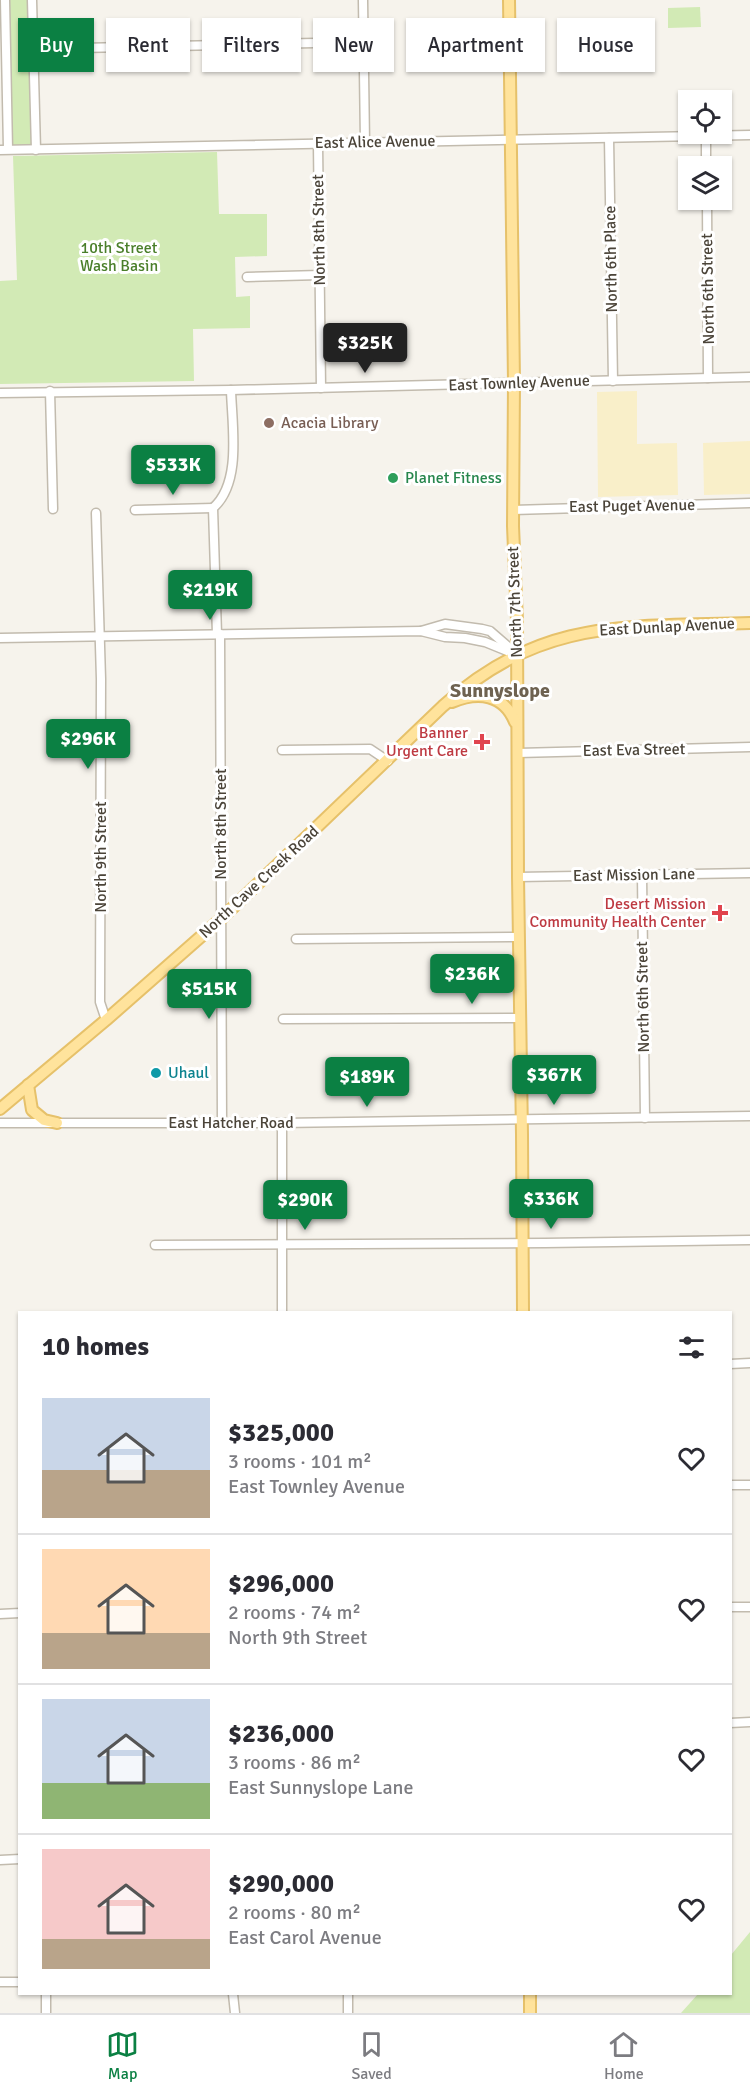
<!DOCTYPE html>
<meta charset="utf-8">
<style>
:root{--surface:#fff;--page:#f7f7f7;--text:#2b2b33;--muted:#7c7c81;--line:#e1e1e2;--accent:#0b8043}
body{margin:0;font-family:Signika,sans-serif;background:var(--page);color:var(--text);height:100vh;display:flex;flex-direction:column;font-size:22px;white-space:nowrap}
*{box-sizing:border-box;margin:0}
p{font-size:20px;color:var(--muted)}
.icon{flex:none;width:33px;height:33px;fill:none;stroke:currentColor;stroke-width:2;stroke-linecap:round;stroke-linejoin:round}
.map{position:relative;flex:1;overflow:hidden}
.details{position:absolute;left:18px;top:1311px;width:714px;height:684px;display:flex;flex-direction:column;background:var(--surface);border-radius:0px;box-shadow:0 2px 4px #0004}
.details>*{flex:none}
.guide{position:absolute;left:18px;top:18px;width:714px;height:54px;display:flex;gap:12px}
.fabs{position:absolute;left:678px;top:90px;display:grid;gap:12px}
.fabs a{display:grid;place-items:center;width:54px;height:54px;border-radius:0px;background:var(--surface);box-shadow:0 2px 4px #0004;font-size:30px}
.price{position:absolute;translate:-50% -51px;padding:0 14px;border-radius:6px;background:var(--accent);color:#fff;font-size:20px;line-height:39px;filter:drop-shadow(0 2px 3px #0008)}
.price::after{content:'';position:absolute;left:50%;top:36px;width:18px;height:14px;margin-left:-9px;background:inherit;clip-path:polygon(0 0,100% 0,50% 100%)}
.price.selected{background:#222;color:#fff}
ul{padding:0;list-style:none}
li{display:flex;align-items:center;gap:18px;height:150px;padding:0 24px}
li+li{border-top:2px solid var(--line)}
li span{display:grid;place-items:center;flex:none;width:168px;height:120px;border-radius:0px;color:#555}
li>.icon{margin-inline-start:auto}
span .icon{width:72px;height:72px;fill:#fffc;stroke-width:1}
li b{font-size:26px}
h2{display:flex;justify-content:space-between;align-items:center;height:72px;padding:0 24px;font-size:26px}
.chip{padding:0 21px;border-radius:0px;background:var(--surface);box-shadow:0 2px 4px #0004;font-size:21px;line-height:54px}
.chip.selected{background:var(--accent);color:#fff}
.tab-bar{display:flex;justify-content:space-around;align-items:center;height:84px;border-top:2px solid var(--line);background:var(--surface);font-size:16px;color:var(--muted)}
.tab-bar a{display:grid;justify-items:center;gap:3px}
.tab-bar .selected{color:var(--accent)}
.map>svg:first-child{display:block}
.green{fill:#d2eab5}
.sand{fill:#f9efc9}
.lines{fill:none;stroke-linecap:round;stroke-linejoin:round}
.minor-casing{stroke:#c2bbae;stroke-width:11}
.major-casing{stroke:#e6c16a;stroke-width:14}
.minor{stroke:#fff;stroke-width:8}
.major{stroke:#ffe39c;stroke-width:10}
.education-dot{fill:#8d6e63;stroke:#fff;stroke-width:2}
.leisure-dot{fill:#2e9e5b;stroke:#fff;stroke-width:2}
.health-dot{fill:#e0444e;stroke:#fff;stroke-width:2}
.culture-dot{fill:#0f9aa8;stroke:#fff;stroke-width:2}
.labels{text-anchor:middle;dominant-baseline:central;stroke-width:6;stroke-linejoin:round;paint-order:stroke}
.street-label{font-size:16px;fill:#4b4439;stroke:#fff}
.park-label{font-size:16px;fill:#4a7f2a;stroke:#fff}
.education-label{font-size:16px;fill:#785e54;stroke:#fff;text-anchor:start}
.leisure-label{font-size:16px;fill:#27864d;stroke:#fff;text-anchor:start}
.health-label{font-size:16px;fill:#be3a42;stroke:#fff;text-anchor:end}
.culture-label{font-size:16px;fill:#0d838f;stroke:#fff;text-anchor:start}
.quarter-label{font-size:20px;font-weight:bold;fill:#6e6250;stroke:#fff}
</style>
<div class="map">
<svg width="750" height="2013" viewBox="0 0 750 2013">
<rect width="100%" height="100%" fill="#f6f3ec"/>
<g class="green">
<polygon points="9,0 29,0 32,146 12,146"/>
<polygon points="700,7 701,27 668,28 668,8"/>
<polygon points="217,152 219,214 267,214 267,256 235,257 236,297 250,296 250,328 193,329 194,381 0,384 0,281 17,280 13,156"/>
<polygon points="750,1932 750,2013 681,2013 698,1994 730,1994 731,1955"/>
</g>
<g class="sand">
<polygon points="637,391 637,444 677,443 678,495 598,497 597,392"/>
<polygon points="750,441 750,494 704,495 703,443"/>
</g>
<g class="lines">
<g class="minor-casing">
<g id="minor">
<polyline points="5,0 8,149"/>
<polyline points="32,0 36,150"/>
<polyline points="363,0 365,143"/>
<polyline points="33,49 364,42"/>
<polyline points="706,136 706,166"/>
<polyline points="609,138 613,381"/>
<polyline points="318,144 321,388"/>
<polyline points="0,150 750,135"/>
<polyline points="707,200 708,378"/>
<polyline points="247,277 320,275"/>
<polyline points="50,391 53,509"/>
<polyline points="0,393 231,390 750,377"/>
<polyline points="135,510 213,508"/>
<polyline points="513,510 750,503"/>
<polyline points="96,513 101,679 100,1002 106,1020"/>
<polyline points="421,631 445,624 482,629 490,631 513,651"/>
<path d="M217,634l-4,-126c29,-25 19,-82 18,-118"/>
<polyline points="220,634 222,1123"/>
<polyline points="0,638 421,631 445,637 465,638 485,642 517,655"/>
<polyline points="282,750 370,749 388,761"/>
<polyline points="518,753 750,747"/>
<polyline points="642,875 645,1118"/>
<polyline points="518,877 750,873"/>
<polyline points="296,939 519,937"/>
<polyline points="283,1019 520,1018"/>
<polyline points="0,1123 282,1123 750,1116"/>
<polyline points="155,1245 545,1243 750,1240"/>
<polyline points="282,1312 282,1123"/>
<polyline points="730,1364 750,1363"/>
<polyline points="730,1485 750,1485"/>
<polyline points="730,1607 750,1607"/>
<polyline points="0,1614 20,1613"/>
<polyline points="730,1723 750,1722"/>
<polyline points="0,1860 20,1859"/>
<polyline points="0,1982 20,1982"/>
<polyline points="46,1994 46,2013"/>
<polyline points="233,1994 235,2013"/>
<polyline points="348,1994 348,2013"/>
</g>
</g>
<g class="major-casing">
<g id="major">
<polyline points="509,0 514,382 513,526 517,621 518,877 522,1134 523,1312"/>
<path d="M452,702c26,-11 52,-8 63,20"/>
<polyline points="28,1085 32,1110 44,1120 57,1123"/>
<path d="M0,1109l106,-89 116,-102 221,-212c99,-89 183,-79 307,-83"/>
<polyline points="530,1994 530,2013"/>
</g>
</g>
<use href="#minor" class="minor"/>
<use href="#major" class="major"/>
</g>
<circle class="education-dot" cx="269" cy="423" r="6"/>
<circle class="leisure-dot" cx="393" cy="478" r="6"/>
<g class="health-dot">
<path d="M479 733h6v6h6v6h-6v6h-6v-6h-6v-6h6z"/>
<path d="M717 904h6v6h6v6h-6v6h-6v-6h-6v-6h6z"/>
</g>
<circle class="culture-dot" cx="156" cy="1073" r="6"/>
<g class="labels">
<g class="street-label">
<text transform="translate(375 142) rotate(-1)">East Alice Avenue</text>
<text transform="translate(319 230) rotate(-91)">North 8th Street</text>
<text transform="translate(611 259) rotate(-91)">North 6th Place</text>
<text transform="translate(708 289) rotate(-91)">North 6th Street</text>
<text transform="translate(519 383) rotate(-2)">East Townley Avenue</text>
<text transform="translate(632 506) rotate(-1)">East Puget Avenue</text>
<text transform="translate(515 602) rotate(-92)">North 7th Street</text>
<text transform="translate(667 627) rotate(-3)">East Dunlap Avenue</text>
<text transform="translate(634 750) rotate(-1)">East Eva Street</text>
<text transform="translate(221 824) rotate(-90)">North 8th Street</text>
<text transform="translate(101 857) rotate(-90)">North 9th Street</text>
<text transform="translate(634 875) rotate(-1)">East Mission Lane</text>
<text transform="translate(259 882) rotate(-43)">North Cave Creek Road</text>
<text transform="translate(643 997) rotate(-91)">North 6th Street</text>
<text x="231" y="1123">East Hatcher Road</text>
</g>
<g class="park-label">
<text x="119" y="248">10th Street<tspan x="119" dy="18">Wash Basin</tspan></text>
</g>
<g class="education-label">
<text x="281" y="423">Acacia Library</text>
</g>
<g class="leisure-label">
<text x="405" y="478">Planet Fitness</text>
</g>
<g class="health-label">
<text x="468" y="733">Banner<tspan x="468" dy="18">Urgent Care</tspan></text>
<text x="706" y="904">Desert Mission<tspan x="706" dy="18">Community Health Center</tspan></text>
</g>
<g class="culture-label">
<text x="168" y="1073">Uhaul</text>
</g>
<g class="quarter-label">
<text x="500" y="690">Sunnyslope</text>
</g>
</g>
</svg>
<div class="fabs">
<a><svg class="icon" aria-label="locate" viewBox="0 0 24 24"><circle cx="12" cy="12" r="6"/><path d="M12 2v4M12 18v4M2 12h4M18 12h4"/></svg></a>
<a><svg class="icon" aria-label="layers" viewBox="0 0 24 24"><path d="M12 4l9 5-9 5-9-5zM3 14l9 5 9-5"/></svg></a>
</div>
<b class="price selected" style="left:365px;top:374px">$325K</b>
<b class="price" style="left:173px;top:496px">$533K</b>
<b class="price" style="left:210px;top:621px">$219K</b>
<b class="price" style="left:88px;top:770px">$296K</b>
<b class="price" style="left:472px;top:1005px">$236K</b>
<b class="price" style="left:209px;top:1020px">$515K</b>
<b class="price" style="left:554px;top:1106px">$367K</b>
<b class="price" style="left:367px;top:1108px">$189K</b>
<b class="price" style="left:551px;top:1230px">$336K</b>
<b class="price" style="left:305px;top:1231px">$290K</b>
<div class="guide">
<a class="chip selected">Buy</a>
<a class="chip">Rent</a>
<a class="chip">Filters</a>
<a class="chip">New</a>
<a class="chip">Apartment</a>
<a class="chip">House</a>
</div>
<section class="details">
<h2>10 homes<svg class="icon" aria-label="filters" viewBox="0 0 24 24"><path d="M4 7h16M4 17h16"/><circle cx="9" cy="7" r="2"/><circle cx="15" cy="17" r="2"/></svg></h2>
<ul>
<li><span style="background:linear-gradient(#c9d6e8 60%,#b9a48a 0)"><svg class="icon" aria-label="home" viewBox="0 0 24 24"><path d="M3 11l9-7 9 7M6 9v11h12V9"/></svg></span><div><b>$325,000</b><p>3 rooms · 101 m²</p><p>East Townley Avenue</p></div><svg class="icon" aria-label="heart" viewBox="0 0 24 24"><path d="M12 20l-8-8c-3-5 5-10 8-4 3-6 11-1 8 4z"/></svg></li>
<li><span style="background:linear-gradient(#ffd9b3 70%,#b9a48a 0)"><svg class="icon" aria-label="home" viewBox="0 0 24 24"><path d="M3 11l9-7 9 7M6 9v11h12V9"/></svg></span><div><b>$296,000</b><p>2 rooms · 74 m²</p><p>North 9th Street</p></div><svg class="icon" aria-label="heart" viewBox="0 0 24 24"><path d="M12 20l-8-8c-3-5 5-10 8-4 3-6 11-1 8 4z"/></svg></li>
<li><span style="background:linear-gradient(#c9d6e8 70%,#8fb573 0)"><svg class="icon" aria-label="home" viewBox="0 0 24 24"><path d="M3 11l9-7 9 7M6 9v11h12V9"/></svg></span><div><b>$236,000</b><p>3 rooms · 86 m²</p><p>East Sunnyslope Lane</p></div><svg class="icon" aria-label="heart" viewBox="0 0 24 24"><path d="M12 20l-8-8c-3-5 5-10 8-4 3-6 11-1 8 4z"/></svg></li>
<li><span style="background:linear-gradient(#f6c9c9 75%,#b9a48a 0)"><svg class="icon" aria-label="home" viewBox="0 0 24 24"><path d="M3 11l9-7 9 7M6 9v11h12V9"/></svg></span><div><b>$290,000</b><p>2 rooms · 80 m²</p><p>East Carol Avenue</p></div><svg class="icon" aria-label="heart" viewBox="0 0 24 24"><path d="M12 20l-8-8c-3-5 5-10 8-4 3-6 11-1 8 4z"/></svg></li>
</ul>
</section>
</div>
<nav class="tab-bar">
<a class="selected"><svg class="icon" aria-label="map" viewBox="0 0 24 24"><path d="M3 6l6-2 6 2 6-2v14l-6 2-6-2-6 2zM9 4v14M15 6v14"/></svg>Map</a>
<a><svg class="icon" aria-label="saved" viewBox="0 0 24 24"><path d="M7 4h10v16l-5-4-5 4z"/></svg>Saved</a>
<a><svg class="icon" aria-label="home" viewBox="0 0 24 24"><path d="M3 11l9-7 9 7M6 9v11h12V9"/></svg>Home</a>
</nav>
